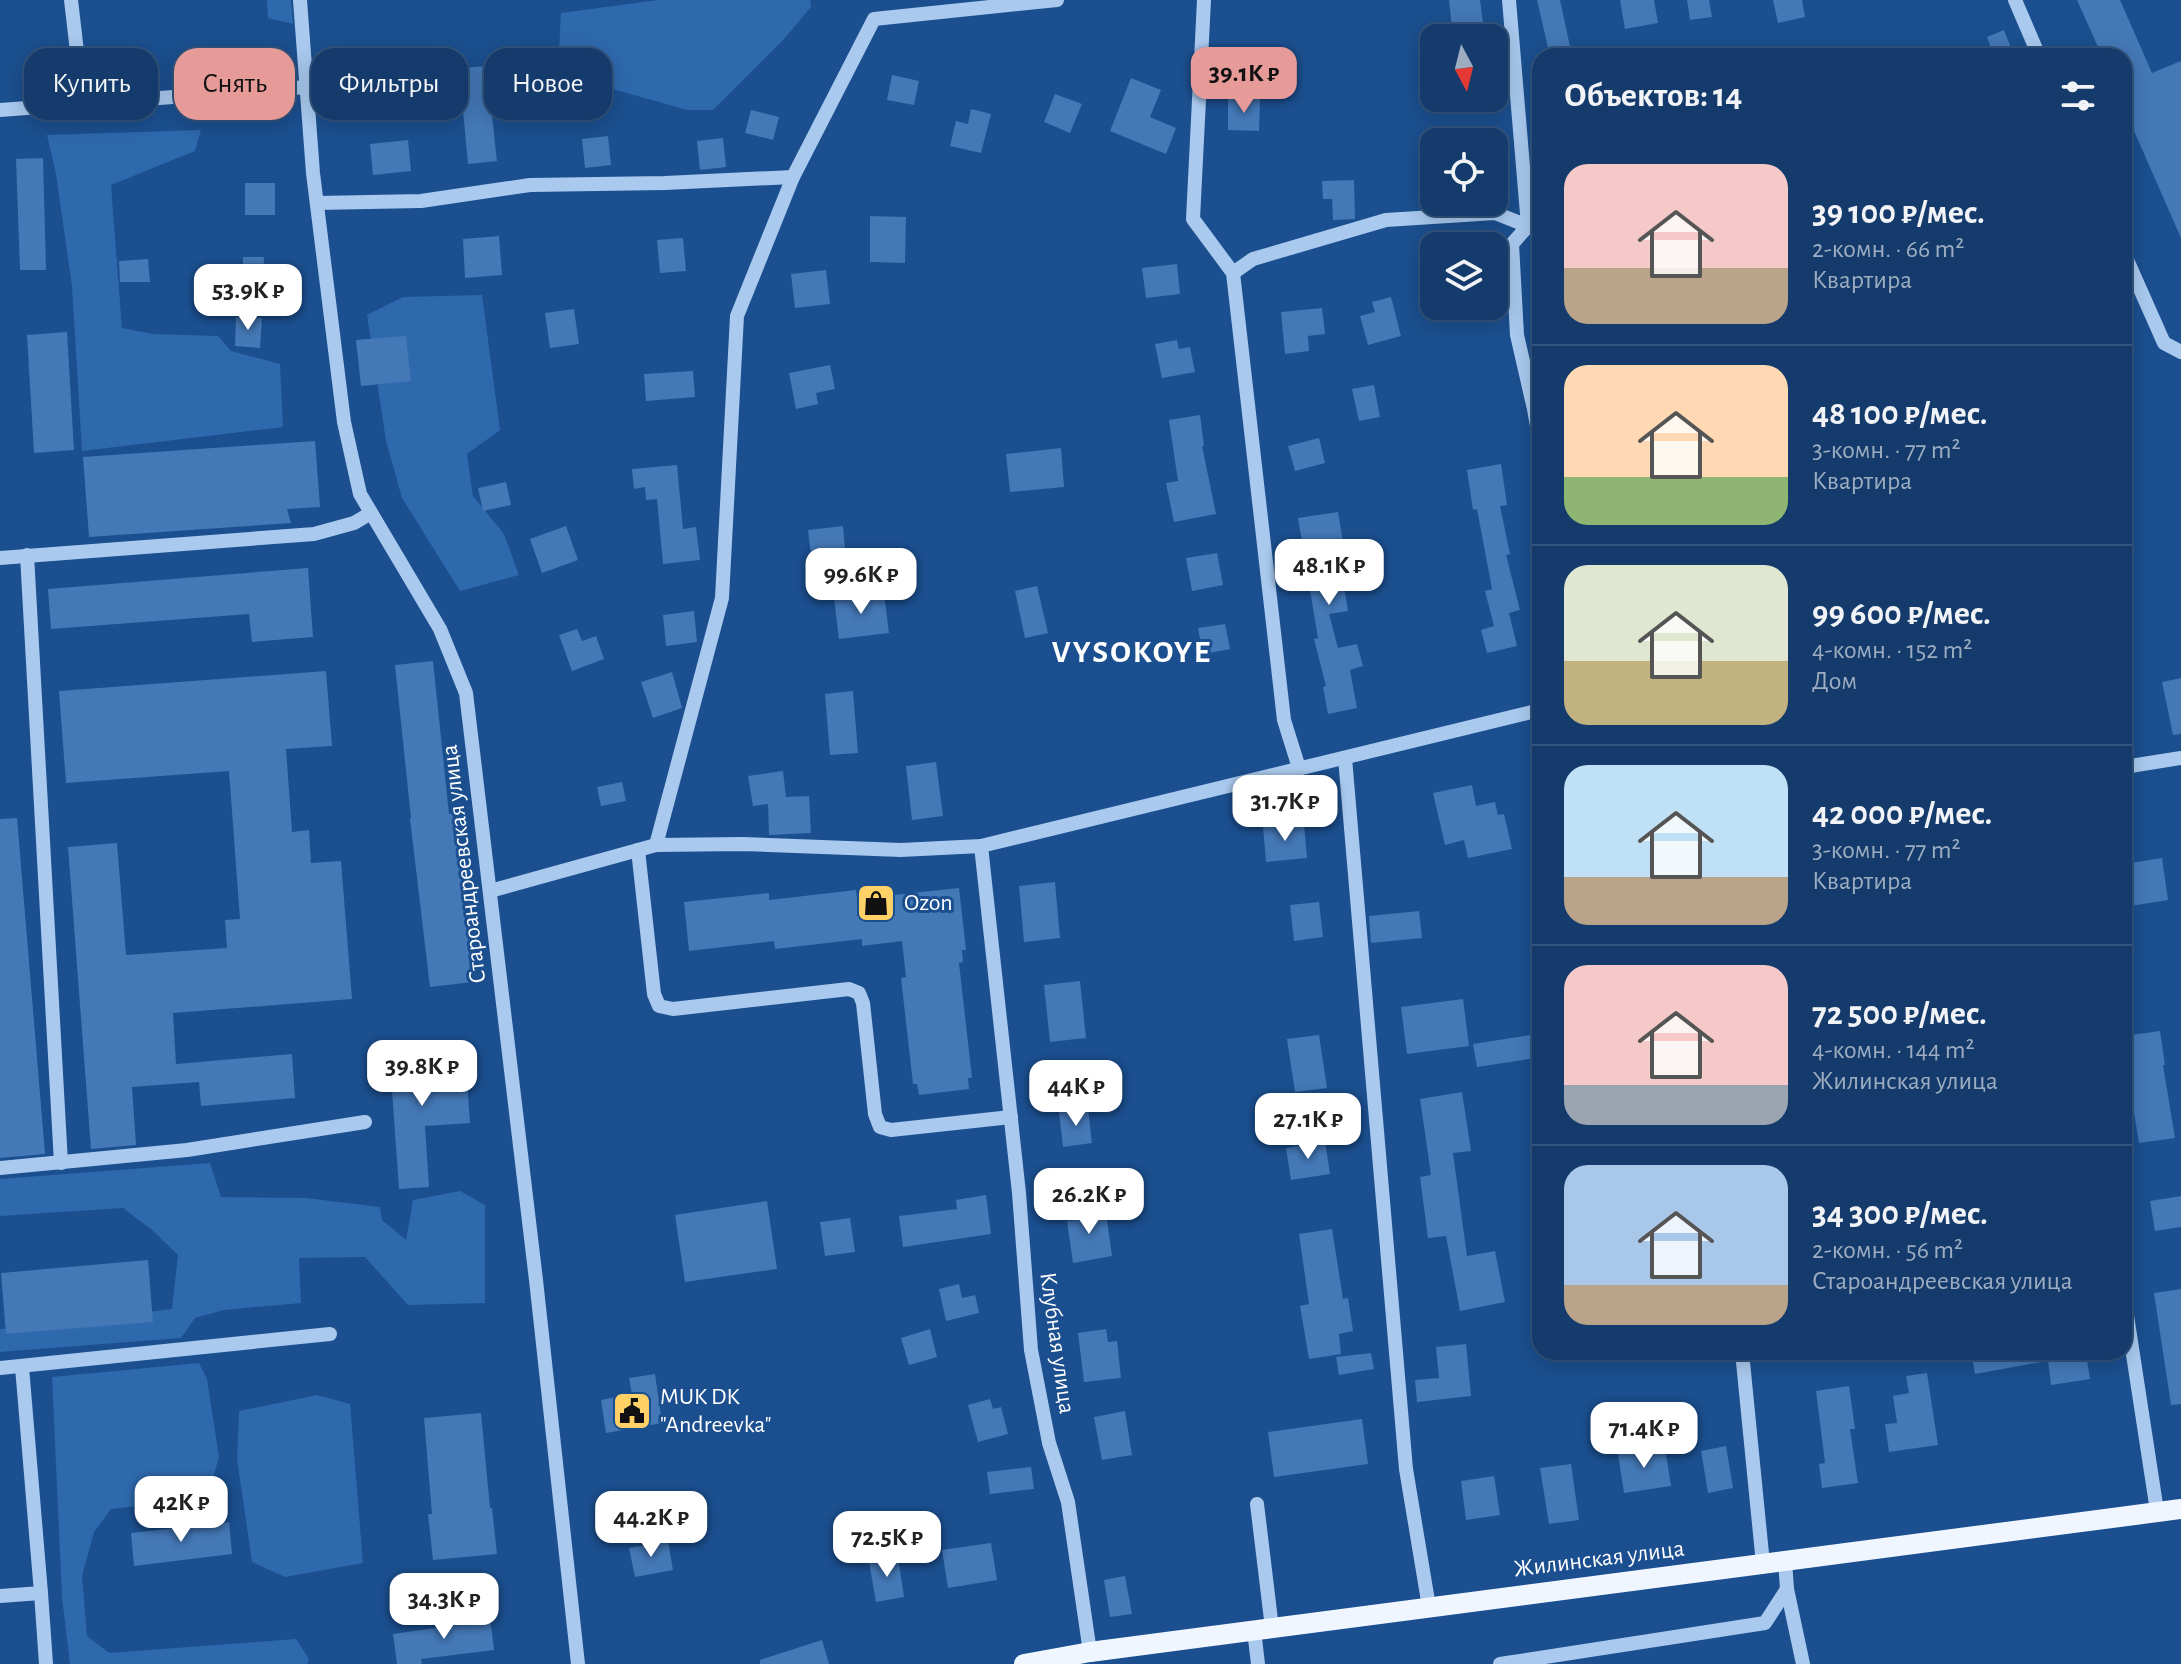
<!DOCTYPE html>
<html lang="ru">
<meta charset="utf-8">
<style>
:root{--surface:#143b6b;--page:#214673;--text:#f1f3f6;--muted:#9dadc1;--line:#33557e;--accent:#e69b98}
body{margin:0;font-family:"Alegreya Sans",sans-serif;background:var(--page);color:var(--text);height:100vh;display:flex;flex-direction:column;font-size:30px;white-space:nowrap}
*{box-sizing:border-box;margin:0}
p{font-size:26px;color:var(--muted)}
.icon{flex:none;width:44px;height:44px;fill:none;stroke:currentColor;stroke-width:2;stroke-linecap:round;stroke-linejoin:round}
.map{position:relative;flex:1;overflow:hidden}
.drawer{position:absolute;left:1532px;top:48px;width:600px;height:1312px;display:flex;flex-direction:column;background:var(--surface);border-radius:24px;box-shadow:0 4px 20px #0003,0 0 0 2px var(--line)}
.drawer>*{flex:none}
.top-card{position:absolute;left:24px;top:48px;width:760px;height:72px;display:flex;gap:16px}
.needle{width:52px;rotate:173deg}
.buttons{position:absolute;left:1420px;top:24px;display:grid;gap:16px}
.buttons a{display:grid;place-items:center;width:88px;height:88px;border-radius:16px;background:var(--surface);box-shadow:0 4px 20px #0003,0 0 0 2px var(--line);font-size:40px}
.price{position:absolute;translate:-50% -68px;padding:0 18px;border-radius:16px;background:#fff;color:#222;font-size:26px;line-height:52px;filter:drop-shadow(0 2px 4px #0008)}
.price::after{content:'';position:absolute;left:50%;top:48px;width:24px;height:18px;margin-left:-12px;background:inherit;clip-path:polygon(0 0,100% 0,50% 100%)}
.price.on{background:var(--accent);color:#111}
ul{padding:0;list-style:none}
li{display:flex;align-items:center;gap:24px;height:200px;padding:0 32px}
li+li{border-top:2px solid var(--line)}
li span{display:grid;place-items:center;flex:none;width:224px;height:160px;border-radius:24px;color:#555}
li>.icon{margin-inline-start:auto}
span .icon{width:96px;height:96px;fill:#fffc;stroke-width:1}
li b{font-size:34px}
h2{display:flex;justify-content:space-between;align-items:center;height:96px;padding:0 32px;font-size:34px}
.chip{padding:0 28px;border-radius:24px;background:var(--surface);box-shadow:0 4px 20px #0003,0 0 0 2px var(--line);font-size:28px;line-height:72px}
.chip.on{background:var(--accent);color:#111}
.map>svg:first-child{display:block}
.green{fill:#2e69ad}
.building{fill:#4478b7}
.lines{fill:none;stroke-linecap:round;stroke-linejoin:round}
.minor{stroke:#a9c9ee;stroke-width:14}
.major{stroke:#f0f6ff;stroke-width:20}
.labels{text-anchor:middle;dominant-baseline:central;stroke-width:6;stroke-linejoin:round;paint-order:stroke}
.street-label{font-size:24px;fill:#fff;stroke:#1b4f8f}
.poi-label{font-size:24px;fill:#fff;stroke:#1b4f8f;text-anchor:start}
.district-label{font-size:32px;font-weight:bold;letter-spacing:2px;fill:#fff;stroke:#1b4f8f}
</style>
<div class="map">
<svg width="2181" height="1664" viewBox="0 0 2181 1664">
<rect width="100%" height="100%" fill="#1b4f8f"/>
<g class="green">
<polygon points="267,0 291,0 293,24 268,18"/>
<polygon points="658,0 810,0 811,7 784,39 713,110 687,110 591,83 559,50 561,13"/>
<polygon points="201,130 195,151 111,185 122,328 153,334 218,336 231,351 280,364 283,427 82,451 72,286 56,174 47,135"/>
<polygon points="482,295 500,430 467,454 473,496 504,534 519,575 460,591 402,498 386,441 367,315 403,297"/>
<polygon points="210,1163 221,1197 306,1198 380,1207 382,1220 406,1240 413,1200 460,1191 485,1205 485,1303 408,1305 365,1257 299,1258 301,1303 224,1310 195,1318 181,1338 0,1352 0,1329 172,1309 178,1255 152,1230 123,1208 0,1216 0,1179"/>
<polygon points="199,1363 207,1379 219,1457 207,1498 111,1509 94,1532 82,1576 87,1636 109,1653 296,1639 309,1659 307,1664 70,1664 62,1597 52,1377"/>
<polygon points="317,1395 350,1404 363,1563 285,1577 252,1562 237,1459 239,1411"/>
</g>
<g class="building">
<polygon points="1449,0 1480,0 1485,38 1453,38"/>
<polygon points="1537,0 1560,0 1572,56 1550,56"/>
<polygon points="1620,0 1654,0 1658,23 1625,29"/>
<polygon points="1687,0 1709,0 1712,17 1690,20"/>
<polygon points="1773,0 1802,0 1805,17 1778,23"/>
<polygon points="2077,0 2120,0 2152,73 2181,61 2181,238 2124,108 2124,56 2102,56"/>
<polygon points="2004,30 2014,56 1994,56 1987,37"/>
<polygon points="510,64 513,96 490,98 497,161 468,164 462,100 358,109 355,77"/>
<polygon points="892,75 919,81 914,105 887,100"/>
<polygon points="1131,78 1161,90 1150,117 1176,128 1166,154 1110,131"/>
<polygon points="1055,94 1082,104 1070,133 1044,122"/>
<polygon points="1228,99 1260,99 1259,131 1228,130"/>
<polygon points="971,109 991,114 981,153 950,146 956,121 968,124"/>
<polygon points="751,110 779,117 773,140 745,133"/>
<polygon points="608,136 611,165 585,168 582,139"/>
<polygon points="723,138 726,167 700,170 697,141"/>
<polygon points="408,140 411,171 373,175 370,144"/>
<polygon points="43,158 46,270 20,270 16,159"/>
<polygon points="1354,180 1355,219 1333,220 1332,199 1323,199 1322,181"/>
<rect x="245" y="183" width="30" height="32"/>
<polygon points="870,216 906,217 905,263 870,262"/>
<polygon points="499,236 502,275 465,278 463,239"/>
<polygon points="683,238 686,271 660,273 657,240"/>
<polygon points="243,257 264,257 263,285 243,284"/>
<polygon points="148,259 150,282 120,282 119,261"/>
<polygon points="1177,264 1180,294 1146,298 1142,268"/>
<polygon points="826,270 830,304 795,308 791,274"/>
<polygon points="1391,297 1401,336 1368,345 1360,316 1375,312 1372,302"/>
<polygon points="1322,308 1325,334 1308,336 1309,351 1285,354 1281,312"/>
<polygon points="574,309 579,344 550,348 545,313"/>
<polygon points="236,317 262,318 260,348 235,346"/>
<polygon points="67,332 74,450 34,453 27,335"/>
<polygon points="406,336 411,381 361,386 356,340"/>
<polygon points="1177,340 1179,349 1190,347 1195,372 1162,378 1155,344"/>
<polygon points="830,365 835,389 816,393 818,404 796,409 789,373"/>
<polygon points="693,371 695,397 646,401 644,374"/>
<polygon points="1374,385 1380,417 1359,421 1352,389"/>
<polygon points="1200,415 1204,446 1202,446 1216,514 1174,522 1166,483 1178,481 1169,420"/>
<polygon points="1319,438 1325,463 1295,471 1288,446"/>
<polygon points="315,441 320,507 287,509 291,523 89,537 83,457"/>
<polygon points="1061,448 1064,487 1010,492 1006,454"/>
<polygon points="1501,464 1507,505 1500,506 1510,554 1506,555 1520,610 1509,613 1517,646 1487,653 1481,630 1494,626 1485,591 1492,589 1477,509 1473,510 1467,470"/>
<polygon points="677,465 683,529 696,527 700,560 663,564 657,499 646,500 645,487 634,489 632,469"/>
<polygon points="506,482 511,505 483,511 478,488"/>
<polygon points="1338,512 1344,548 1338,549 1348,611 1329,614 1338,648 1357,644 1363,666 1350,670 1357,708 1328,714 1323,687 1326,686 1314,639 1318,638 1298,518"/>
<polygon points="566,526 578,560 542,573 530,539"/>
<polygon points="843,526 846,560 812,564 808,530"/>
<polygon points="1217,553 1223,585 1192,591 1186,558"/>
<polygon points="308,568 313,637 252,642 249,614 51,629 48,589"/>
<polygon points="1037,586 1048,633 1025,638 1015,591"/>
<polygon points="884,593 889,633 839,639 834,598"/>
<polygon points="694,611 697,642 666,646 663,615"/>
<polygon points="1225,624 1230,649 1203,654 1198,628"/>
<polygon points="577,629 582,641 596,636 604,659 572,671 559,635"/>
<polygon points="433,661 449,814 453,813 473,982 430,987 410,819 411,818 395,665"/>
<polygon points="326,671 332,746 286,749 292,832 309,830 311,863 341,861 352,999 173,1013 176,1064 292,1054 295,1098 201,1106 199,1082 132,1087 136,1145 91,1149 68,847 117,843 126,955 227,948 225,920 240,919 229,771 66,783 59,691"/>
<polygon points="672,672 682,708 653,718 641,682"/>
<polygon points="2181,678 2181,734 2173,735 2162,682"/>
<polygon points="853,691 858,753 830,755 825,694"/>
<polygon points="936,762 943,816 912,820 906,766"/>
<polygon points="783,771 786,797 809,796 811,833 769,835 768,804 753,806 748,776"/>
<polygon points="622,782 626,801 601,806 597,787"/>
<polygon points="1472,785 1476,806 1495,802 1498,815 1504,814 1512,849 1468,858 1464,840 1445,845 1433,793"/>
<polygon points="17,818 45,1154 0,1158 0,819"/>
<polygon points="1304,824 1307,858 1266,862 1263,826"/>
<polygon points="2162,858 2168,900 2124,907 2124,864"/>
<polygon points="1055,882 1060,938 1024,942 1019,886"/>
<polygon points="959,888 966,950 962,950 963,962 959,963 972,1078 968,1078 969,1089 919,1095 917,1084 913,1084 901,978 906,977 902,941 862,946 862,939 775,949 774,941 689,951 684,902 769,893 769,900 856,890 857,899"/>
<polygon points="1319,902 1323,937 1294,941 1290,905"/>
<polygon points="1419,911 1422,938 1371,943 1369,916"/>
<polygon points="1080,981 1086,1038 1050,1042 1044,985"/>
<polygon points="1463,999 1469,1046 1407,1054 1401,1007"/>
<polygon points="2160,1031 2165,1065 2163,1065 2175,1138 2139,1143 2127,1070 2124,1071 2124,1036"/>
<polygon points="1319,1035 1327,1088 1295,1092 1287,1039"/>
<polygon points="1531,1035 1535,1058 1477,1067 1473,1044"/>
<polygon points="438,1045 441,1082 467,1080 470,1123 425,1126 429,1187 399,1189 389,1049"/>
<polygon points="1462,1092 1471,1151 1453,1153 1467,1256 1495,1251 1505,1302 1460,1311 1446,1236 1428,1238 1420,1177 1431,1175 1420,1099"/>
<polygon points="1088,1108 1092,1143 1063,1147 1059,1112"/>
<polygon points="1325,1141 1330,1174 1291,1180 1286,1148"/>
<polygon points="986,1195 991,1234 903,1247 899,1216 957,1209 956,1200"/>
<polygon points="2181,1196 2181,1227 2155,1231 2150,1201"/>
<polygon points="767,1201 777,1269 685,1282 675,1215"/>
<polygon points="1093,1205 1096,1215 1106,1213 1112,1256 1073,1263 1067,1221 1080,1220 1077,1208"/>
<polygon points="850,1218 855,1252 825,1256 820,1222"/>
<polygon points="1332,1229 1343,1299 1348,1298 1353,1331 1339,1334 1341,1354 1309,1359 1300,1306 1309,1304 1299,1234"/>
<polygon points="148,1260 153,1322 6,1334 1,1273"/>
<polygon points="959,1284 962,1298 975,1295 979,1313 946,1321 939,1289"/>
<polygon points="2181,1289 2181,1404 2171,1405 2154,1293"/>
<polygon points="930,1329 937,1357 909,1365 901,1338"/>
<polygon points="1106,1329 1108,1342 1117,1341 1121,1378 1084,1382 1078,1333"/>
<polygon points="1466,1344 1471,1396 1417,1402 1415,1380 1439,1378 1436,1347"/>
<polygon points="1971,1352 2046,1352 2047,1361 1975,1374"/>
<polygon points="1371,1353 1374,1369 1339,1375 1336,1357"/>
<polygon points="2086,1354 2090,1379 2051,1385 2048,1360"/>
<polygon points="1927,1373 1938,1445 1889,1452 1885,1424 1897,1423 1893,1396 1909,1393 1906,1376"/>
<polygon points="655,1374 662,1423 606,1433 601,1400 632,1394 629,1378"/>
<polygon points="1849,1386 1855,1429 1850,1429 1858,1483 1822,1488 1819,1464 1825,1463 1816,1391"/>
<polygon points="990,1399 993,1409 1001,1407 1008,1434 978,1442 968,1405"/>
<polygon points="1125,1411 1132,1455 1102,1460 1094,1417"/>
<polygon points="481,1413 490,1508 492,1508 497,1554 433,1560 428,1514 432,1514 424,1418"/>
<polygon points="1362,1419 1368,1464 1274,1477 1268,1432"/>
<polygon points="1726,1446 1733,1488 1708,1493 1701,1451"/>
<polygon points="1665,1447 1671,1486 1624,1493 1618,1454"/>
<polygon points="1571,1464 1579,1520 1549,1524 1540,1468"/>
<polygon points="1031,1467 1034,1489 990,1494 987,1472"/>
<polygon points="1494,1476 1500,1515 1466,1520 1461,1481"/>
<polygon points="229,1522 232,1554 134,1566 131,1533"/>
<polygon points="668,1541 673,1570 635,1577 629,1548"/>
<polygon points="991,1543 997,1580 948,1588 942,1550"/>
<polygon points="898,1557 904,1597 876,1602 869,1562"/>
<polygon points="1125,1576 1132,1614 1110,1617 1104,1580"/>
<polygon points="490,1617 494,1650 421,1659 422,1664 397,1664 393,1634 442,1627 441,1623"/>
<polygon points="822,1640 829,1664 760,1664 760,1660"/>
</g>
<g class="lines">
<g class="minor">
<polyline points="71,0 83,103"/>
<polyline points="300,0 313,173 344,422 360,494 440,629 466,693 536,1280 578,1664"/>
<polyline points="1204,0 1193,219 1233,273 1284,720 1299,768"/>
<polyline points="1509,0 1528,226 1512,244 1517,335 1534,409 1540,443"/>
<polyline points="2015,0 2039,56"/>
<polyline points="0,110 306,87"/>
<polyline points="317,203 421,201 530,185 665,183 793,177"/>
<polyline points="2124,253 2164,343 2181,352"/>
<polyline points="1233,273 1253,259 1386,220 1495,213 1528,226 1540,226"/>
<polyline points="27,555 61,1163"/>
<polyline points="0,558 314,534 354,523 371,513"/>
<polyline points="1345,758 1406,1469 1429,1607"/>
<polyline points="2124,767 2181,758"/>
<polyline points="656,845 722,598 737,316 793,177 874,19 1057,0"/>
<polyline points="981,846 1019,1193 1031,1350 1049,1443 1068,1502 1090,1652"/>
<polyline points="638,850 654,994 659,1006 673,1009 849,989 859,993 863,1003 875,1114 880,1127 891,1130 1011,1117"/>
<polyline points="490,891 656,845 743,844 901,850 981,846 1540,710"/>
<polyline points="0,1168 187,1150 365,1122"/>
<polyline points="2124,1296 2157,1511"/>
<polyline points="1742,1352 1763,1564"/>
<polyline points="0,1368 330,1334"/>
<polyline points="1257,1504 1272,1628"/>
<polyline points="1785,1561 1787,1589 1803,1664"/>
<polyline points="41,1593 46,1664"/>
<polyline points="0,1596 41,1593 22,1367"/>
<polyline points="1254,1630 1258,1664"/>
<polyline points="1500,1664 1765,1623 1787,1589"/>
</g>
<polyline class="major" points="1024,1664 1090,1652 2181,1509"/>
</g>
<defs>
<g id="shop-square" transform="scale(2)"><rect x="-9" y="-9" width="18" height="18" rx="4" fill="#ffd166" stroke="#1b4f8f"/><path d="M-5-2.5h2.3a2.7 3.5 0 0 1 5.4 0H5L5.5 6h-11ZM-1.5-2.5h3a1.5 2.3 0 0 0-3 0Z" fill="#111"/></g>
<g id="civic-square" transform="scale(2)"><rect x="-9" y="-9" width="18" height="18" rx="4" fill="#ffd166" stroke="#1b4f8f"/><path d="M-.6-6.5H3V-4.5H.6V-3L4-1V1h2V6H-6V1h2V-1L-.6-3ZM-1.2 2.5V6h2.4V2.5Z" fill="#111"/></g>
</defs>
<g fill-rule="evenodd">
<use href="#shop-square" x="876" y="903"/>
<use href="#civic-square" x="632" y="1411"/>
</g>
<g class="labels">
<g class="street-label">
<text transform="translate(464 864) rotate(-97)">Староандреевская улица</text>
<text transform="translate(1057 1343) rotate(82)">Клубная улица</text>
<text transform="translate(1599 1559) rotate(-7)">Жилинская улица</text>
</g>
<g class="poi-label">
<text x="904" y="903">Ozon</text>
<text x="660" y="1397">MUK DK<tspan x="660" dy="28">"Andreevka"</tspan></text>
</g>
<g class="district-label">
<text x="1132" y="652">VYSOKOYE</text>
</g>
</g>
</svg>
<div class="buttons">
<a><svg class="needle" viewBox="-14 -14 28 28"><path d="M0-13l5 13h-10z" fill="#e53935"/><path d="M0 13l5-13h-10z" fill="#9dadc1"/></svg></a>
<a><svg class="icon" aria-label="locate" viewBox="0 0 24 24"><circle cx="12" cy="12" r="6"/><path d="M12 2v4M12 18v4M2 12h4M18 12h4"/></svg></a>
<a><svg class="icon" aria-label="layers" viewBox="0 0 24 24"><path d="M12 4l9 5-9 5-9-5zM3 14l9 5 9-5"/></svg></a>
</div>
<b class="price on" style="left:1244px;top:115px">39.1K ₽</b>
<b class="price" style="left:248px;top:332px">53.9K ₽</b>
<b class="price" style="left:1329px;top:607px">48.1K ₽</b>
<b class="price" style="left:861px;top:616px">99.6K ₽</b>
<b class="price" style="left:1285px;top:843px">31.7K ₽</b>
<b class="price" style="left:422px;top:1108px">39.8K ₽</b>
<b class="price" style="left:1076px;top:1128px">44K ₽</b>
<b class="price" style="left:1308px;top:1161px">27.1K ₽</b>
<b class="price" style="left:1089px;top:1236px">26.2K ₽</b>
<b class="price" style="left:1644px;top:1470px">71.4K ₽</b>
<b class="price" style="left:181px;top:1544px">42K ₽</b>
<b class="price" style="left:651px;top:1559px">44.2K ₽</b>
<b class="price" style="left:887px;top:1579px">72.5K ₽</b>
<b class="price" style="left:444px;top:1641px">34.3K ₽</b>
<div class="top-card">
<a class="chip">Купить</a>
<a class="chip on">Снять</a>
<a class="chip">Фильтры</a>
<a class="chip">Новое</a>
</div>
<section class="drawer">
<h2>Объектов: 14<svg class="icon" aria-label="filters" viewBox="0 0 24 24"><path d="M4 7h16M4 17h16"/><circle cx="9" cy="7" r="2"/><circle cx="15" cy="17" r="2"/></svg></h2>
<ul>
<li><span style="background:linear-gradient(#f6c9c9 65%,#b9a48a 0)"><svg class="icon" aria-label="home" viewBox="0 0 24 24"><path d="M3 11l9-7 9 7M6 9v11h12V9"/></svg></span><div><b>39 100 ₽/мес.</b><p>2-комн. · 66 m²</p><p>Квартира</p></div></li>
<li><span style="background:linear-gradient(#ffd9b3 70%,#8fb573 0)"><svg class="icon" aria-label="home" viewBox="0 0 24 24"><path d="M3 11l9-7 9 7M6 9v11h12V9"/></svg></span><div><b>48 100 ₽/мес.</b><p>3-комн. · 77 m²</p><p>Квартира</p></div></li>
<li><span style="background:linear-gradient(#dfe7d0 60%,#c2b280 0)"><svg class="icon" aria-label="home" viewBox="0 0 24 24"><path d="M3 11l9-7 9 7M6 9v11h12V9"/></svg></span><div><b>99 600 ₽/мес.</b><p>4-комн. · 152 m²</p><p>Дом</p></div></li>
<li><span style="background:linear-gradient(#bfe0f5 70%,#b9a48a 0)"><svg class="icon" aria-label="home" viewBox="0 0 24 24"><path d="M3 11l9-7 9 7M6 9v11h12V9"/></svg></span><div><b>42 000 ₽/мес.</b><p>3-комн. · 77 m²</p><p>Квартира</p></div></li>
<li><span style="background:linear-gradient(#f6c9c9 75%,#9aa5b1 0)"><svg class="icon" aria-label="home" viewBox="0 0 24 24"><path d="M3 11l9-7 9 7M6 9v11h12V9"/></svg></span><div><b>72 500 ₽/мес.</b><p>4-комн. · 144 m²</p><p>Жилинская улица</p></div></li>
<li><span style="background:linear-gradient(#a9c7e8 75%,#b9a48a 0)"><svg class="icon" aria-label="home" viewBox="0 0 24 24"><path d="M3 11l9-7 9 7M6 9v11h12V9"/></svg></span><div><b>34 300 ₽/мес.</b><p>2-комн. · 56 m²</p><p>Староандреевская улица</p></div></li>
</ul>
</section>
</div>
